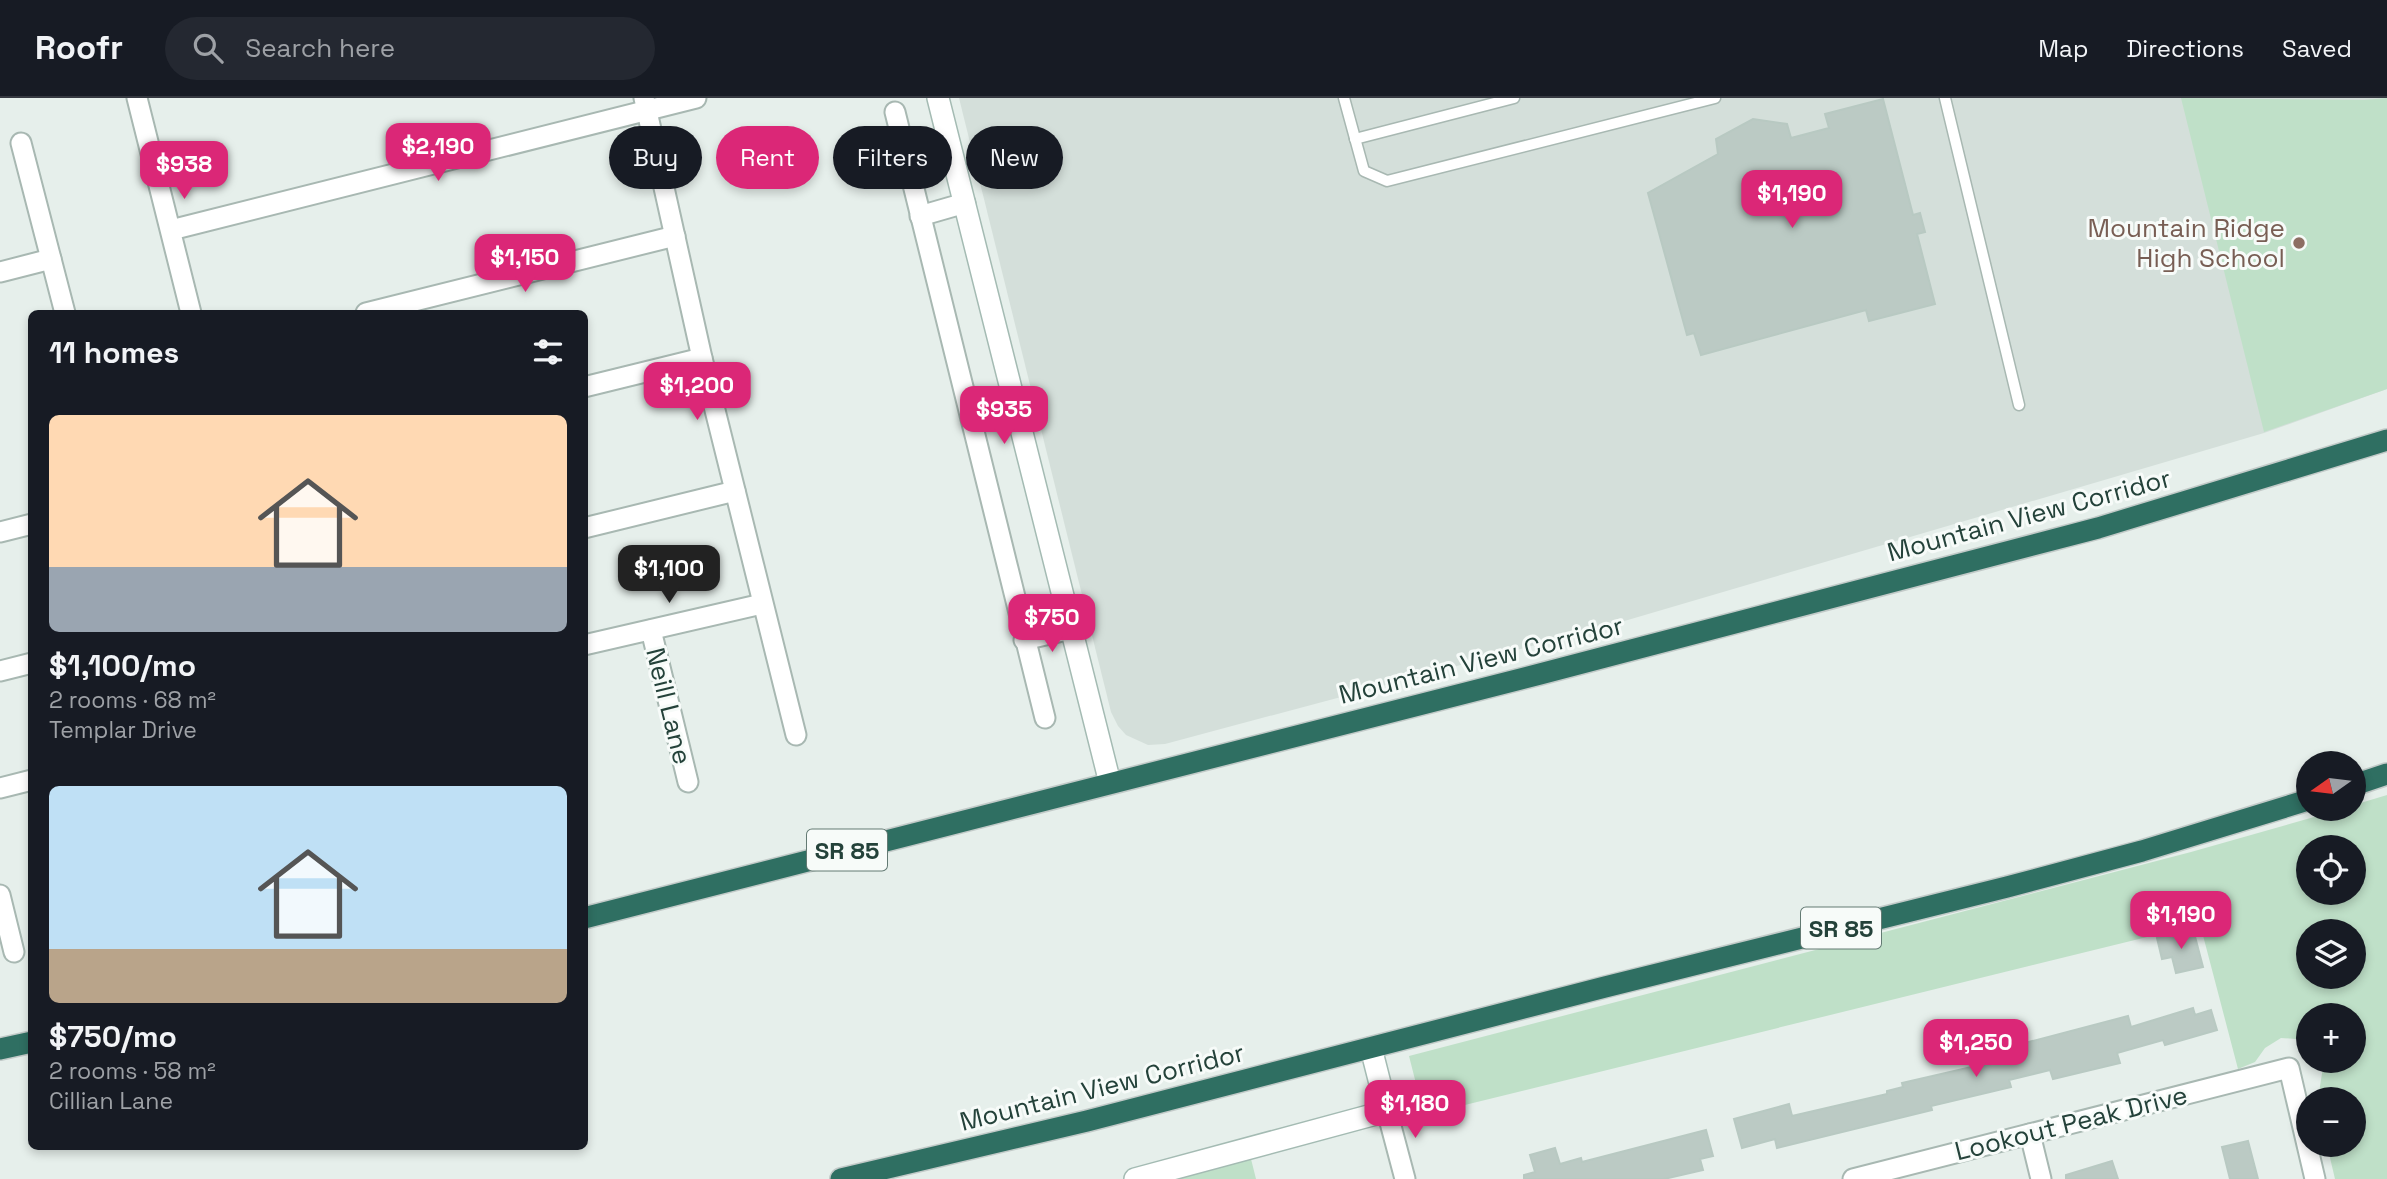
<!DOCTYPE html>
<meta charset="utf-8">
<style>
:root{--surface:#171b24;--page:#242831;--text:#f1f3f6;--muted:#9ea1a6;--line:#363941;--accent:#db2777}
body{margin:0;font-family:"Space Grotesk",sans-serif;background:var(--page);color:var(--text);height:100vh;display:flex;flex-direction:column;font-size:26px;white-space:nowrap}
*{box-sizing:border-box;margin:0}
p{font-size:23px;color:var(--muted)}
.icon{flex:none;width:38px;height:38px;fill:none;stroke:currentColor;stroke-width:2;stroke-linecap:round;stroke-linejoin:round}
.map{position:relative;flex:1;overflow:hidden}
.drawer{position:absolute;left:28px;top:212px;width:560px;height:840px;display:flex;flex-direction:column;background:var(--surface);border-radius:10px;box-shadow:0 4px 10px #0003}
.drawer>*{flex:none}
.guide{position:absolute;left:609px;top:28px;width:665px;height:63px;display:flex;gap:14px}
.needle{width:46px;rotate:256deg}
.tools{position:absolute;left:2296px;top:653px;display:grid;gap:14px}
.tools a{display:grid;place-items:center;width:70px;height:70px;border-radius:50%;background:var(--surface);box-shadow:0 4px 10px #0003;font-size:35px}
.price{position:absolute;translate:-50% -60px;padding:0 16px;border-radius:14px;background:var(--accent);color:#fff;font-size:23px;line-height:46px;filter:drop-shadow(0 2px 4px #0008)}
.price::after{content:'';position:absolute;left:50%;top:42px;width:21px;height:16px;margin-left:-10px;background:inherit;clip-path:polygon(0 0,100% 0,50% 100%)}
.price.current{background:#222;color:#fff}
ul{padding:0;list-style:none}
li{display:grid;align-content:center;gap:14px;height:371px;padding:0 21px}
li span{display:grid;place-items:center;height:217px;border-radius:10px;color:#555}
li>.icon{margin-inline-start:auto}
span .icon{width:126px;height:126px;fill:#fffc;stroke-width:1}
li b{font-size:30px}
h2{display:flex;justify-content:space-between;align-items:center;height:84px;padding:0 21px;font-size:30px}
.tag{padding:0 24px;border-radius:32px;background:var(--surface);box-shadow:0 4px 10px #0003;font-size:24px;line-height:63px}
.tag.current{background:var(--accent);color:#fff}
header{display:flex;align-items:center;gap:42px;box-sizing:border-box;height:98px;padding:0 35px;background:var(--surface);border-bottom:2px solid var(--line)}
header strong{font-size:33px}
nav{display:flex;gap:38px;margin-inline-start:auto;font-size:24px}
.search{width:490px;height:63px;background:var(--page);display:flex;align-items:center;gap:18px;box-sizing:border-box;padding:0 24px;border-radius:38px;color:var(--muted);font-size:26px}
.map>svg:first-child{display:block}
.built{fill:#d4dfda}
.green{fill:#bfe0c8;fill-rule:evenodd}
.building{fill:#bbcac4;stroke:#b8c9c2;stroke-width:2}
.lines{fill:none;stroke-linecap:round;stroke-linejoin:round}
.lane-casing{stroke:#a8b8b2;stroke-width:13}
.street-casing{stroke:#a8b8b2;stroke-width:23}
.secondary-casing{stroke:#a4bbb3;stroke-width:24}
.highway-casing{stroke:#c2cac8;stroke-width:24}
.lane{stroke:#fff;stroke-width:10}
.street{stroke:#fff;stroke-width:19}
.secondary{stroke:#fff;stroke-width:21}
.highway{stroke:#2f6f62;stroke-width:21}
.education-dot{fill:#8d6e63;stroke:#f7fbf9;stroke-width:2.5}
.labels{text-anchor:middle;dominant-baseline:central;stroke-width:6;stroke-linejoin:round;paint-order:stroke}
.shield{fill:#f7fbf9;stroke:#637a73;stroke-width:2}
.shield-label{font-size:24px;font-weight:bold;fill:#24423a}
.education-label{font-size:26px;fill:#785e54;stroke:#f7fbf9;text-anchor:end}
.street-label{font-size:26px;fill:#24423a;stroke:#f7fbf9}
</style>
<header>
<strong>Roofr</strong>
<div class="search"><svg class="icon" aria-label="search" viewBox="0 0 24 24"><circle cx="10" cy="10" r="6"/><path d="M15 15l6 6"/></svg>Search here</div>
<nav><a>Map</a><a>Directions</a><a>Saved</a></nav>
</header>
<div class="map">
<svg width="2387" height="1081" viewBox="0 0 2387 1081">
<rect width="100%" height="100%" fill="#e6efeb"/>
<polygon class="built" points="959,0 2387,0 2387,291 2264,335 1621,524 1165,646 1148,647 1126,637 1118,628 1111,614"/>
<g class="green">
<polygon points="2181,0 2364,2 2387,0 2387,291 2264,334"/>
<path d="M2387,697v384h-52l-8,-34 27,-1v-45h-36l5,-32 -3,-6 34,-1v-45h-46v28l-12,-4 -15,-1 -16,10 -10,14 -17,7 -38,-145 -776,191 -15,-59 782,-204 151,-43 12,-1v-3zM2308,749h46v45h-46zM2308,833h46v45h-46z"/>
<polygon points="1251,1061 1256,1081 1174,1081"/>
</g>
<g class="building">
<polygon points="1883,1 1913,117 1920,115 1925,134 1917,136 1935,206 1869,223 1866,212 1701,257 1694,235 1687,237 1648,95 1718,56 1716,41 1753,21 1787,26 1791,40 1829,30 1825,16"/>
<polygon points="2193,831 2203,869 2176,875 2172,859 2162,861 2157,840"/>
<polygon points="2193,910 2195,917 2211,912 2217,932 2165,947 2163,942 2117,955 2120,965 2099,970 2053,981 2050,972 2009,982 2011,989 1931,1008 1932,1012 1777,1050 1775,1041 1742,1050 1734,1021 1789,1006 1792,1018 1887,996 1887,993 1903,989 1902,985 2028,956 2025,945 2128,918 2131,929"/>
<polygon points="1706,1032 1713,1058 1700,1061 1703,1072 1664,1081 1524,1081 1524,1077 1535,1074 1530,1057 1555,1050 1560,1066 1581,1060 1582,1064"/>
<polygon points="2248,1043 2258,1081 2230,1081 2222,1049"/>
<polygon points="2112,1063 2118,1081 2066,1081 2066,1077"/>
</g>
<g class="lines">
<g class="lane-casing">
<g id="lane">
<polyline points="1344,0 1364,73 1387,83 1715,0"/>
<polyline points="1945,0 2019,307"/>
<polyline points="1355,41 1514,0"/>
</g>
</g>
<g class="street-casing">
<g id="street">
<polyline points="137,0 191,215"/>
<polyline points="644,0 702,260 796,637"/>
<polyline points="895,14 1045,620"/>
<polyline points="21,45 65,215"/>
<polyline points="920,118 965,105"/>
<polyline points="171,132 696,0"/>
<polyline points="0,174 51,161"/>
<polyline points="366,215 675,138"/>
<polyline points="584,289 702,260"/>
<polyline points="584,430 735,393"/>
<polyline points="0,434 32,426"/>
<polyline points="651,532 688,684"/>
<polyline points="1024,542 1071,531"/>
<polyline points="584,547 762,506"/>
<polyline points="0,573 32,565"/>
<polyline points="0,690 32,682"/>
<polyline points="0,797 14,854"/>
<polyline points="1387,1013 1405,1081"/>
<polyline points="2030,1036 2041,1081"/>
<polyline points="1853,1081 2289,970 2315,1081"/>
</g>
</g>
<g class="secondary-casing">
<g id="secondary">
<polyline points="938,0 1110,685"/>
<polyline points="1135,1081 1387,1013 1371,950"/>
</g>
</g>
<g class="highway-casing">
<g id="highway">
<polyline points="2354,687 2387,676"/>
<polyline points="584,820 1540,576 2098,430 2387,342"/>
<polyline points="0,951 32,944"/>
<polyline points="841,1081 1087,1023 1605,889 2007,789 2142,753 2308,702"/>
</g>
</g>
<use href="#lane" class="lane"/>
<use href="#street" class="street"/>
<use href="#secondary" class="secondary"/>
<use href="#highway" class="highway"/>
</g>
<circle class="education-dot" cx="2299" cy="145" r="7"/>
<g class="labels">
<g class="shield">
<rect x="807" y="731.5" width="80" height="41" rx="5"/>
<rect x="1801" y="809.5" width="80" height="41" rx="5"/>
</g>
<g class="shield-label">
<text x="847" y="752">SR 85</text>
<text x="1841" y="830">SR 85</text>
</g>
<g class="education-label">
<text x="2285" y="130">Mountain Ridge<tspan x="2285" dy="30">High School</tspan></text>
</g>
<g class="street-label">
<text transform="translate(2029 417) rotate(-15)">Mountain View Corridor</text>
<text transform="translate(1481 562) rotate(-14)">Mountain View Corridor</text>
<text transform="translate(669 608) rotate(76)">Neill Lane</text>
<text transform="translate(1102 989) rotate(-14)">Mountain View Corridor</text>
<text transform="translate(2071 1025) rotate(-14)">Lookout Peak Drive</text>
</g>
</g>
</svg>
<div class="tools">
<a><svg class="needle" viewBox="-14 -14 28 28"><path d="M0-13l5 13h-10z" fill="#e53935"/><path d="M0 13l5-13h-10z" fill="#9ea1a6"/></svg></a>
<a><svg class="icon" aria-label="locate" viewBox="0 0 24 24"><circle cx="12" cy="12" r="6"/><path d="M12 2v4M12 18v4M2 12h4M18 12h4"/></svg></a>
<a><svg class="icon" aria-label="layers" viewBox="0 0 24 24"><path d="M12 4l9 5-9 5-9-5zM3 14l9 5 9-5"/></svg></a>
<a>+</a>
<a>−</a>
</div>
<b class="price" style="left:438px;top:85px">$2,190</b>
<b class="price" style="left:184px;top:103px">$938</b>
<b class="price" style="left:1792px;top:132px">$1,190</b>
<b class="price" style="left:525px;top:196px">$1,150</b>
<b class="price" style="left:697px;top:324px">$1,200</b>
<b class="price" style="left:1004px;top:348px">$935</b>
<b class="price current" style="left:669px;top:507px">$1,100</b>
<b class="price" style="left:1052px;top:556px">$750</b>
<b class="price" style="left:2181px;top:853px">$1,190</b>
<b class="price" style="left:1976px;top:981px">$1,250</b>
<b class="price" style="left:1415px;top:1042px">$1,180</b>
<div class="guide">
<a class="tag">Buy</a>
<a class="tag current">Rent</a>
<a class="tag">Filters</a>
<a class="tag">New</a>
</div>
<section class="drawer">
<h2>11 homes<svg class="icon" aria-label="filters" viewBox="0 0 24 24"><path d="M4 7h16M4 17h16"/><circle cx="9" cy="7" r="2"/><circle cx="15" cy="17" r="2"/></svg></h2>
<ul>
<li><span style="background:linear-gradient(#ffd9b3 70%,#9aa5b1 0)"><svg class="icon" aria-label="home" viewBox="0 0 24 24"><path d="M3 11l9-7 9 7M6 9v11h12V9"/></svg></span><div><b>$1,100/mo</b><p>2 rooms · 68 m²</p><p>Templar Drive</p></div></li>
<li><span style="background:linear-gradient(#bfe0f5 75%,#b9a48a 0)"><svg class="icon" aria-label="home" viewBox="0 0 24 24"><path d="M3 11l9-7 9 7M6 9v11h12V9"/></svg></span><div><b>$750/mo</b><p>2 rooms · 58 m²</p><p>Cillian Lane</p></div></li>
</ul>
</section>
</div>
